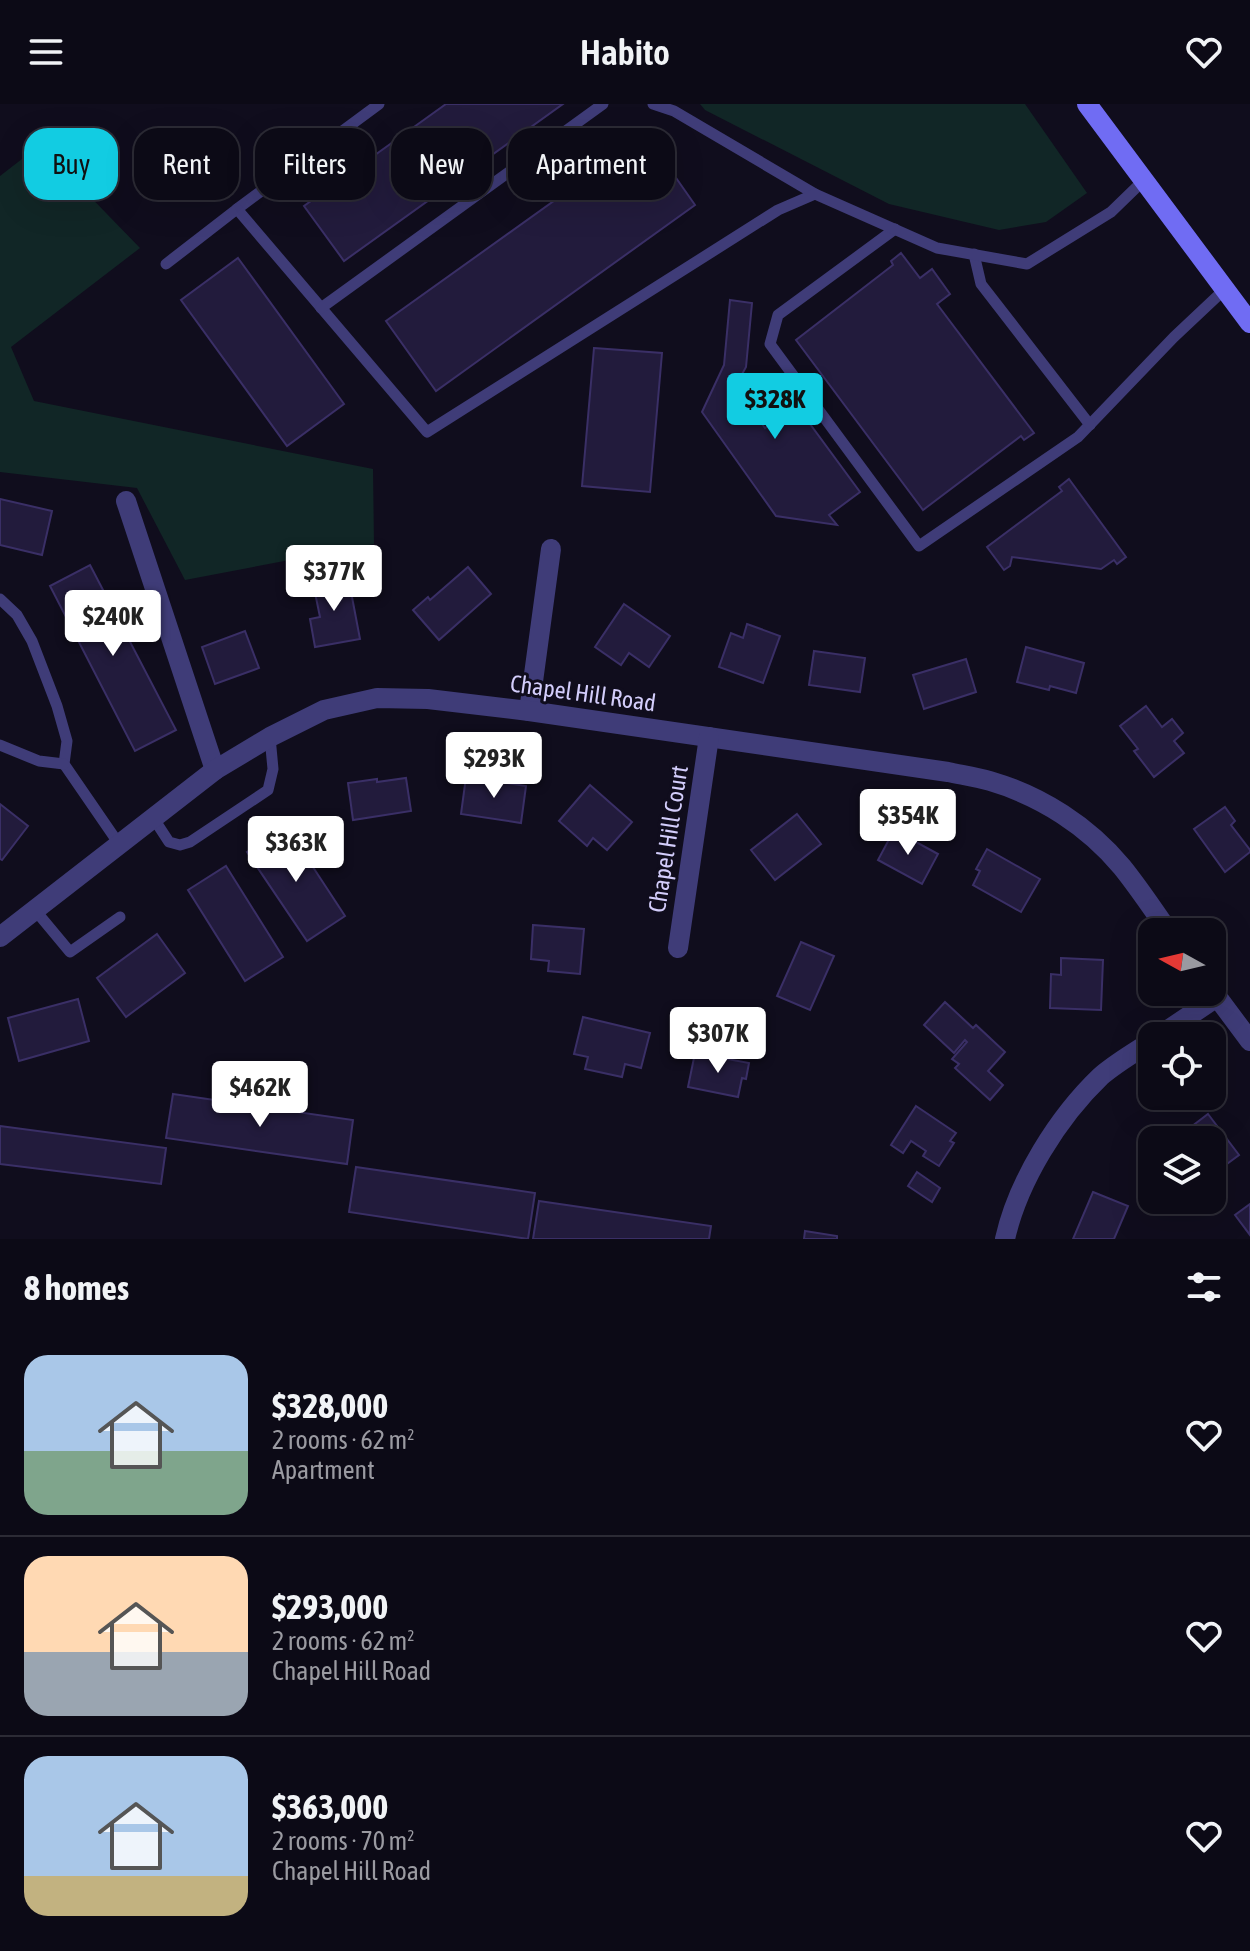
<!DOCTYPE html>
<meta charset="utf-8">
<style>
:root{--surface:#0c0a16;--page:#1a1823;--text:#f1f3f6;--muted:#9a9aa1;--line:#2c2b35;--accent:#12cce2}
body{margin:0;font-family:"Asap Condensed",sans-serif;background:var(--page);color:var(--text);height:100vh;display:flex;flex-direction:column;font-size:30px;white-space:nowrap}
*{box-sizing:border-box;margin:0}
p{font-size:26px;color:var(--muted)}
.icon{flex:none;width:44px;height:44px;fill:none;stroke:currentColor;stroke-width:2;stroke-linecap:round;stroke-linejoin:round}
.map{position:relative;height:1135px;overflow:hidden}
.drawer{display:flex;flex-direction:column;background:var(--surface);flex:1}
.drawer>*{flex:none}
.hud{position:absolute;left:24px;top:24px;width:800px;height:72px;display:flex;gap:16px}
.needle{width:52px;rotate:278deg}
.buttons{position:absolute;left:1138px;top:814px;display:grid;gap:16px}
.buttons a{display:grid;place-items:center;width:88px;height:88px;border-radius:16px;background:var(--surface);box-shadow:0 8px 32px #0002,0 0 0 2px var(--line);font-size:40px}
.price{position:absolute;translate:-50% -68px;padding:0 18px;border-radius:8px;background:#fff;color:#222;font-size:26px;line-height:52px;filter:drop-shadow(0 2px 4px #0008)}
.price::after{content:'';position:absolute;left:50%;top:48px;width:24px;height:18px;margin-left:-12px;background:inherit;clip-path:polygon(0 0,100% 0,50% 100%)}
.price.current{background:var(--accent);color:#111}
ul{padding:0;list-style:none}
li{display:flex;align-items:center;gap:24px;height:200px;padding:0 24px}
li+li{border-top:2px solid var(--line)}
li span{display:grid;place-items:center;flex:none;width:224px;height:160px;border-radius:24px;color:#555}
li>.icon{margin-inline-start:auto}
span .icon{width:96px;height:96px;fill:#fffc;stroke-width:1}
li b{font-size:34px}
h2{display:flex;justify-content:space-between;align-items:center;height:96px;padding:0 24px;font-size:34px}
.pill{padding:0 28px;border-radius:24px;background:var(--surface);box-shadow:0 8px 32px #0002,0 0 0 2px var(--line);font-size:28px;line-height:72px}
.pill.current{background:var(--accent);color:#111}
header{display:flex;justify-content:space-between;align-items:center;height:104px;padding:0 24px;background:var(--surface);font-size:36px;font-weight:600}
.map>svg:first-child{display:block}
.green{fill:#112626}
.building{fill:#221b3c;stroke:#3a2f66;stroke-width:2}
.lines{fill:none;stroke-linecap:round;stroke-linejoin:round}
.lane{stroke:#3f3c78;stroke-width:11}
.street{stroke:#3f3c78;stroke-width:20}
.secondary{stroke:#706cf3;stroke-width:20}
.labels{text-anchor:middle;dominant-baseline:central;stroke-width:6;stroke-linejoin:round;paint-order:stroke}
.street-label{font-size:24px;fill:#d3cdfb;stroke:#100d1d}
</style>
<header><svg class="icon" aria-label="menu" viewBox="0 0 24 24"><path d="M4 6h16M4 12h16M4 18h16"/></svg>Habito<svg class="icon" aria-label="heart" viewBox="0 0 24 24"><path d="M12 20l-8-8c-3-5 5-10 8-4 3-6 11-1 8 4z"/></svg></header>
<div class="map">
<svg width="1250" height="1135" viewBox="0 0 1250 1135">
<rect width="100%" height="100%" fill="#100d1d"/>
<g class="green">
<polygon points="700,0 1025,0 1087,89 1046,118 999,126 889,100 705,6"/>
<polygon points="40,41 140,144 11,243 34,297 373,365 374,440 185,476 137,384 0,368 0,72"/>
</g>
<g class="building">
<polygon points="446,0 563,0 344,157 304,102"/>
<polygon points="646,31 695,101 436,287 386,217"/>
<polygon points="901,149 920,174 932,165 950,190 937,200 1034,329 1024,336 1021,332 923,406 796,236 893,161 891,157"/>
<polygon points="238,154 344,300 287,342 181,196"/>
<polygon points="730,196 752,199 746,263 735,283 765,324 796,301 860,388 829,411 837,421 776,412 702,308 724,261"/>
<polygon points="594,244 662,249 650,388 582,382"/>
<polygon points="1069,375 1126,453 1117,460 1114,456 1101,465 1012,453 1010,462 1004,466 987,443 1062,387 1059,383"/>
<polygon points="0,395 52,407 42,451 0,441"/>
<polygon points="90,461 176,626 135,647 50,482"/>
<polygon points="468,463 491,490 439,536 413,506 428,493 430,496"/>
<polygon points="348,472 360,535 315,543 310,515 320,513 313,479"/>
<polygon points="624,500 670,532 649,563 629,549 621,561 595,543"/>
<polygon points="747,520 780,532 763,579 719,563 731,529 743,534"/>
<polygon points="245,527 259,564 215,580 202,543"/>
<polygon points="1026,543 1084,559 1076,589 1050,582 1049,586 1017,578"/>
<polygon points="814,547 865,554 860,588 809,581"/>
<polygon points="966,555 976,588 924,605 913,571"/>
<polygon points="1146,602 1162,623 1172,615 1183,629 1174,637 1184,649 1154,673 1134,647 1138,645 1120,622"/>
<polygon points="466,673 526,682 521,719 461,710"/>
<polygon points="406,674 411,707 353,716 348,679 377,675 377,678"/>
<polygon points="590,681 632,718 607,746 593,734 587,742 559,717"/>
<polygon points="0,700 28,722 2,756 0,755"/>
<polygon points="1225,703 1235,717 1231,721 1250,746 1250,748 1225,768 1194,725"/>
<polygon points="797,710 821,740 775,776 751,746"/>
<polygon points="286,722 345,812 307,837 247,748"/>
<polygon points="894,726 938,750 922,780 878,756"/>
<polygon points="987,745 1040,775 1021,808 973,781 980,767 976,765"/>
<polygon points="226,762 283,853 245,877 188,786"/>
<polygon points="533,821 584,825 580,870 548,867 549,857 531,855"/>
<polygon points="157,830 185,869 126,913 97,874"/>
<polygon points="801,838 834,852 810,906 777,892"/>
<polygon points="1061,854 1103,856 1101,906 1050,904 1051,870 1061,871"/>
<polygon points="78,895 89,937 19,957 8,914"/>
<polygon points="945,898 973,924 976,921 1005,948 988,967 1003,981 990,996 955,964 959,960 952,955 967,938 965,936 954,949 924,921"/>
<polygon points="583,913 650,929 641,964 625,960 622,973 585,965 588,953 574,950"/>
<polygon points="695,949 749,959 746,975 742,974 738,993 688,983"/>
<polygon points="173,990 353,1016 347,1060 166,1034"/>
<polygon points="916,1002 956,1029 950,1037 954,1039 939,1062 923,1052 926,1047 911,1037 903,1049 891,1041"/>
<polygon points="1208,1010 1239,1051 1212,1071 1212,1036 1183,1036 1179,1032"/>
<polygon points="0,1022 166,1044 161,1080 0,1060"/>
<polygon points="356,1063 535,1089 528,1135 349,1108"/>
<polygon points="917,1068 940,1084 932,1098 908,1082"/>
<polygon points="1093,1088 1128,1102 1114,1135 1073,1135"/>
<polygon points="539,1097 711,1122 709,1135 533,1135"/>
<polygon points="1250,1100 1250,1131 1235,1111"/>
<polygon points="805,1127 837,1132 837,1135 804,1135"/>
</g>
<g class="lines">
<g class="lane">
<polyline points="653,0 674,7 815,90"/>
<polyline points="237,105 379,0"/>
<polyline points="895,125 778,211 770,240 919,442 1078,333 1174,233 1225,185"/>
<polyline points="974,150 981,180 1090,321"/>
<polyline points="166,160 237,105 427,328 778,106 815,90 937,144 1027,160 1111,108 1144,76"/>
<polyline points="321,204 603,0"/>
<polyline points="0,495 17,511 32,537 57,602 67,637 64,660 119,740"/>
<polyline points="0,641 39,657 64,660"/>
<polyline points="154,715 169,738 180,741 190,738 268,686 273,665 270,633"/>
<polyline points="35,806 70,848 120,813"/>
</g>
<g class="street">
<polyline points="126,397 215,666"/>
<polyline points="529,607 551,445"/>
<path d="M0,833l215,-167 55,-33 54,-27 53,-12 51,1 101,12 419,61c14,3 28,5 42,9 51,15 98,45 132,86 17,21 32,44 47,65"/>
<polyline points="678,844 709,633"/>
<polyline points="1212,886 1250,937"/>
<polyline points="1159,932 1217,893"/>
<path d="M1005,1135c13,-58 53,-122 96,-163 15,-13 34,-24 51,-35"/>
</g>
<polyline class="secondary" points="1087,0 1250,219"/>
</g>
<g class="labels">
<g class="street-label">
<text transform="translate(583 589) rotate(8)">Chapel Hill Road</text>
<text transform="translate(668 735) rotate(-81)">Chapel Hill Court</text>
</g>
</g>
</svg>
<div class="buttons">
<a><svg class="needle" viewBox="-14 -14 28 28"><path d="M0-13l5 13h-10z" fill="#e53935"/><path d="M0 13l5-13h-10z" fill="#9a9aa1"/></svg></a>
<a><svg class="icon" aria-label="locate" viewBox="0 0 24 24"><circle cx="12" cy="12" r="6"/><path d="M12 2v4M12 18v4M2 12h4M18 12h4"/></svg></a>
<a><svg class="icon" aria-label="layers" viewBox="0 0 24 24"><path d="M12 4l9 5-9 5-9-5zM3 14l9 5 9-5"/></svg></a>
</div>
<b class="price current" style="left:775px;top:337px">$328K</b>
<b class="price" style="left:334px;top:509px">$377K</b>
<b class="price" style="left:113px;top:554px">$240K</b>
<b class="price" style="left:494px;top:696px">$293K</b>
<b class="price" style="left:908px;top:753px">$354K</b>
<b class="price" style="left:296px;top:780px">$363K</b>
<b class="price" style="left:718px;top:971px">$307K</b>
<b class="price" style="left:260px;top:1025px">$462K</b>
<div class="hud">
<a class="pill current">Buy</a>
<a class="pill">Rent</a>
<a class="pill">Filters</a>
<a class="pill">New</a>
<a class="pill">Apartment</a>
</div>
</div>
<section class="drawer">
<h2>8 homes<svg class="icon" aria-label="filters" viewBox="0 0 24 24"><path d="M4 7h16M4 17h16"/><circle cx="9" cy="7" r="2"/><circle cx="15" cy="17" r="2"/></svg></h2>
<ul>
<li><span style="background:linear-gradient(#a9c7e8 60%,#7fa58c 0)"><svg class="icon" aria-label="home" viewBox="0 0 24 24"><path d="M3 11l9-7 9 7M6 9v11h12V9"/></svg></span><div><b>$328,000</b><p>2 rooms · 62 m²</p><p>Apartment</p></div><svg class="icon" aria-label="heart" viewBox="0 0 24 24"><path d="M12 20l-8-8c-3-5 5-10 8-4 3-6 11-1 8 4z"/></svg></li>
<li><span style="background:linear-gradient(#ffd9b3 60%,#9aa5b1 0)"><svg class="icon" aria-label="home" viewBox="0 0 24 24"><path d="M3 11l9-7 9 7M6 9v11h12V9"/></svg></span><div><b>$293,000</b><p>2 rooms · 62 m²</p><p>Chapel Hill Road</p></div><svg class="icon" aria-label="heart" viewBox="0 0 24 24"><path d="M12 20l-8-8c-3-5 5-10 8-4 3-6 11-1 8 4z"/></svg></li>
<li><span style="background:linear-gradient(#a9c7e8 75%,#c2b280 0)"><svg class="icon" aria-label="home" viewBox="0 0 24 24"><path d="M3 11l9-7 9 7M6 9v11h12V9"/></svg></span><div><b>$363,000</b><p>2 rooms · 70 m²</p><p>Chapel Hill Road</p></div><svg class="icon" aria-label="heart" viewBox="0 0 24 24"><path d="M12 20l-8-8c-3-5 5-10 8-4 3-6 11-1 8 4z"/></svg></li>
</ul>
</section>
